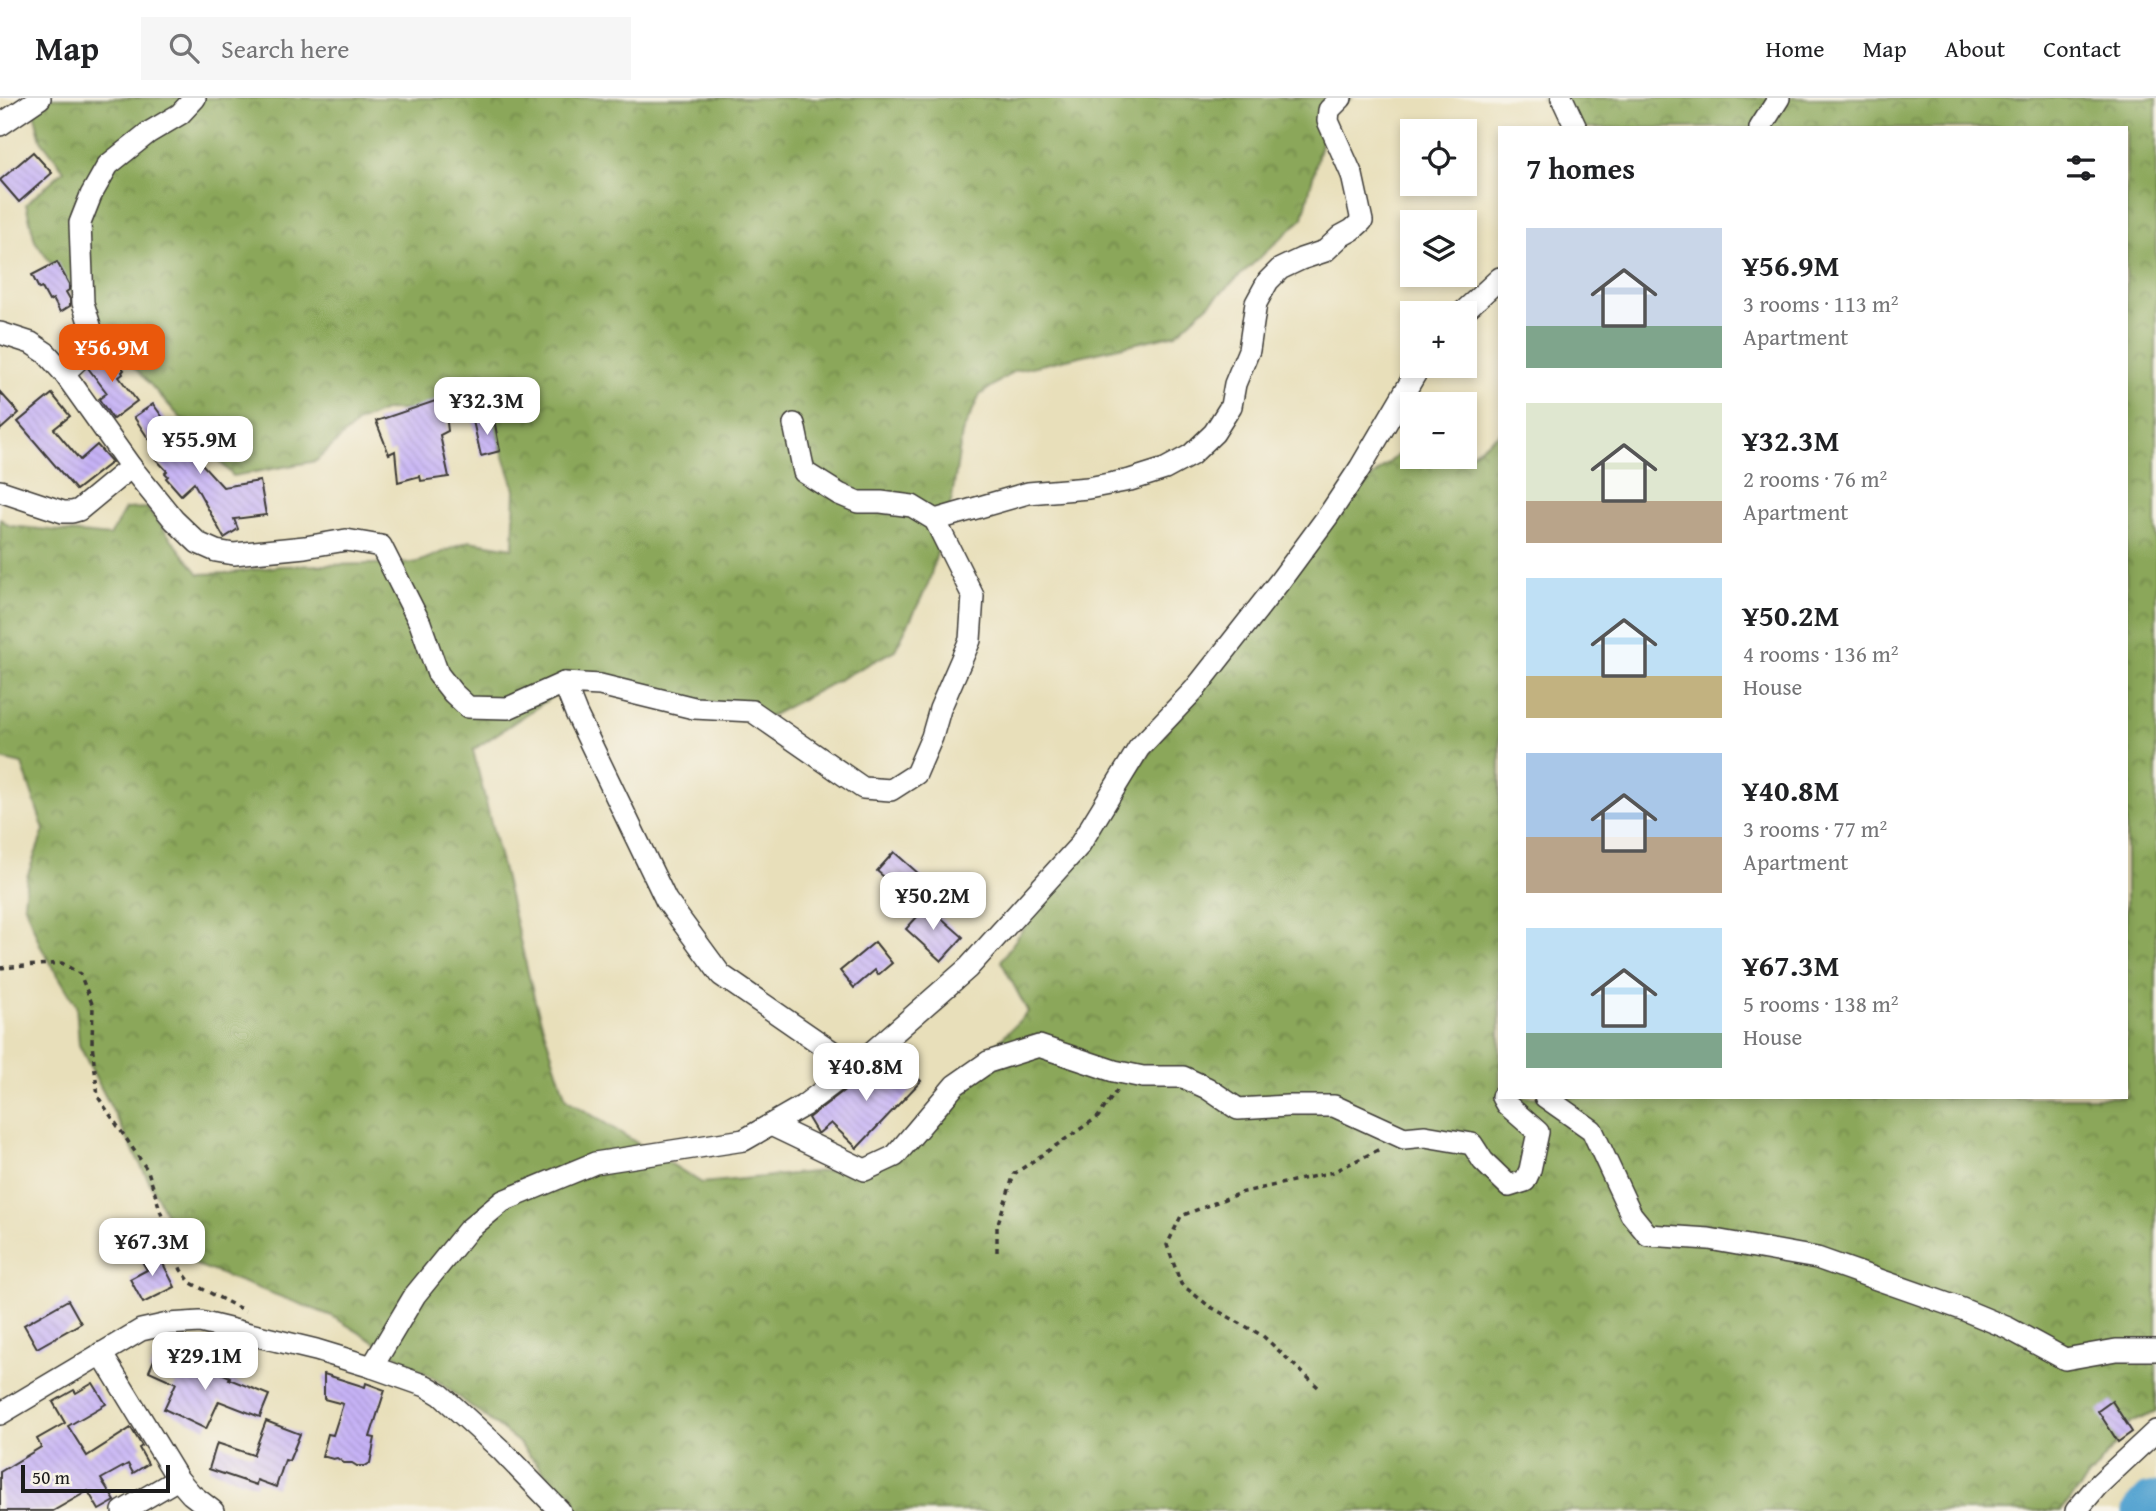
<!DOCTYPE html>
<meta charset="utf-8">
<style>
:root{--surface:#fff;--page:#f6f6f6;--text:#202124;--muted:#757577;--line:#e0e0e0;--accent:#ea580c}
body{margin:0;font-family:"Gentium Book Plus",serif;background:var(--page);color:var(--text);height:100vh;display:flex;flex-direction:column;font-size:26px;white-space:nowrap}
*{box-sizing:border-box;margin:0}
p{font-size:23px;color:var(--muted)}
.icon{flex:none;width:38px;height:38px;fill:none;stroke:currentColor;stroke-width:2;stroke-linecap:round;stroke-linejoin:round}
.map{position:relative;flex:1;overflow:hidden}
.side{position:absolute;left:1498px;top:28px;width:630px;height:973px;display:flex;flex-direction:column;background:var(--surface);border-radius:0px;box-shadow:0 4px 10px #0003}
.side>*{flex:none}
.buttons{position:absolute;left:1400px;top:21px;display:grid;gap:14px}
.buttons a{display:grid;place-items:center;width:77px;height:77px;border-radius:0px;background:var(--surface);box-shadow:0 4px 10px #0003;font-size:35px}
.scale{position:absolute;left:21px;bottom:18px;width:149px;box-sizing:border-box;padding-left:7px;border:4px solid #1c1c1c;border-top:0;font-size:19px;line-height:24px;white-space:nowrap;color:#1c1c1c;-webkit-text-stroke:5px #f7f3e8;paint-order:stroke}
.price{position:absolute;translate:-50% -60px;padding:0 16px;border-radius:14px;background:#fff;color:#222;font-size:23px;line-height:46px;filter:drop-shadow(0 2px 4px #0008)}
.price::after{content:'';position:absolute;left:50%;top:42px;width:21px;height:16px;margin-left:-10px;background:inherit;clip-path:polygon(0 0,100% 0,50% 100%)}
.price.current{background:var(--accent);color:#fff}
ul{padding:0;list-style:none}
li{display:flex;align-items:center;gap:21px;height:175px;padding:0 28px}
li span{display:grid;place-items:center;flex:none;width:196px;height:140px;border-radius:0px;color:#555}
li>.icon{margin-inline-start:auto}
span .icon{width:84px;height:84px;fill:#fffc;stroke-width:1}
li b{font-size:30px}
h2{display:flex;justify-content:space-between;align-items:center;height:84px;padding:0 28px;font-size:30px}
header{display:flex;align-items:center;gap:42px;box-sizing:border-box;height:98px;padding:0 35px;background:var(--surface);border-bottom:2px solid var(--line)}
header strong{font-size:33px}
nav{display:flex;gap:38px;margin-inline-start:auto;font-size:24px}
.search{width:490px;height:63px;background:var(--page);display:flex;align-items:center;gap:18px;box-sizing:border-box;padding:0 24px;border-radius:0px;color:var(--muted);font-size:26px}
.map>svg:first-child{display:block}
.forest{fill:url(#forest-crowns);stroke:#54623b;stroke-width:2}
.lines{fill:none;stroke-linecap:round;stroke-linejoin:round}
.river{stroke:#58a5d1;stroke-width:35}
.building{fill:url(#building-back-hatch)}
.minor-casing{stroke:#3b3934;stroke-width:24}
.path{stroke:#3b3934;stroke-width:3.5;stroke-dasharray:5 5;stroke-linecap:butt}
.minor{stroke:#fff;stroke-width:21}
</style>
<header>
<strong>Map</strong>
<div class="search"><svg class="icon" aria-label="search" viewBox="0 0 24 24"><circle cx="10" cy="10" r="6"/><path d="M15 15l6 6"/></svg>Search here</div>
<nav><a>Home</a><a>Map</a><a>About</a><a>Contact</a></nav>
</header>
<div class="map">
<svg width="2156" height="1413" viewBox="0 0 2156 1413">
<defs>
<pattern id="forest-crowns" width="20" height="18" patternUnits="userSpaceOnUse" patternTransform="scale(1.75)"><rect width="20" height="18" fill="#8ba75a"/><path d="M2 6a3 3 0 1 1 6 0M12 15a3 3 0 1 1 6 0" fill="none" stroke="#71874a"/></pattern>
<pattern id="building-back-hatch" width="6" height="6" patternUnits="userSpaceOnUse" patternTransform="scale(1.75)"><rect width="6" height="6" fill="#c6b2f6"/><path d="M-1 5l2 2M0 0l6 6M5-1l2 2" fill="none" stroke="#aa98d2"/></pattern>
</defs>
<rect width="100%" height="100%" fill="#f7f3e8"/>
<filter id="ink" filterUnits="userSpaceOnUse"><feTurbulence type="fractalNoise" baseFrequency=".0143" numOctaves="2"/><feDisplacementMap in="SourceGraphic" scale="14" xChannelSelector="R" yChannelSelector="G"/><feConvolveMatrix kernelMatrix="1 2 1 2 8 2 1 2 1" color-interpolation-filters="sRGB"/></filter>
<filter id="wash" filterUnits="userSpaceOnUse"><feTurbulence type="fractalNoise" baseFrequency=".00686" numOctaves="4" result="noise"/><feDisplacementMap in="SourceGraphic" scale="28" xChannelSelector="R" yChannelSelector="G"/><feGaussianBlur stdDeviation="1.57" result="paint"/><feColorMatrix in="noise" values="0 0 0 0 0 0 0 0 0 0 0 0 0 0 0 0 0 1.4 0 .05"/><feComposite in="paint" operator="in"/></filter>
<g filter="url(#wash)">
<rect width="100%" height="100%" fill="#e8dfba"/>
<polygon class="forest" points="50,0 1352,0 1329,12 1303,120 1176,236 1014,273 980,297 962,335 952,400 928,487 895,552 763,622 573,585 473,652 535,903 566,1001 702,1085 873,1068 1028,914 1001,863 1099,720 1203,586 1328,418 1398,357 1412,352 1412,359 1465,360 1500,335 1500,999 2126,999 2126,30 1564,30 1542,0 2156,0 2156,1314 2130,1325 2118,1344 2061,1413 578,1413 518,1344 438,1283 332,1218 191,1165 79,947 76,907 41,849 24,805 27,779 44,732 22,666 0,661 0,421 10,428 110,438 125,411 147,410 199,476 231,475 280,468 416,465 469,443 513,450 515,392 489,313 387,312 358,324 316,363 233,378 90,220 35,143 26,106 64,72 41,42 34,14"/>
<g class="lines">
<polyline class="river" points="2140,1413 2150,1402 2156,1401"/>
</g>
<g id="blocks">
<g class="building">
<polygon points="33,54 52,75 19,104 0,82"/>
<polygon points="57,164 69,186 69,192 66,194 70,201 70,208 60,214 53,201 49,203 42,190 39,191 32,177"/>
<polygon points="110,254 124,272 122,274 123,276 119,279 137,303 113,321 99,301 107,295 88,270 93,261 100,255 103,259"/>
<polygon points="0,294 19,315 0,332"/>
<polygon points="52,296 70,318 54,331 80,362 97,347 112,364 76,392 18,324"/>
<polygon points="444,300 448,333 440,337 449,379 421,383 420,378 398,384 395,353 389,356 376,323"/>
<polygon points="153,306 178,340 223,389 260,383 266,417 234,421 238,431 224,440 194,385 181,397 166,380 168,378 165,375 167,373 151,356 156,352 134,319"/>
<polygon points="494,321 500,353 481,358 473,323"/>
<polygon points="894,754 927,783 911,802 877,773"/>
<polygon points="922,803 963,839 941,863 906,831 917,819 912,814"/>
<polygon points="875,844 892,865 878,877 875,872 854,890 840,873"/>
<polygon points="901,961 921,983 857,1050 831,1025 819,1035 817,1035 808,1020 876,968 885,977"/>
<polygon points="156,1152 175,1189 143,1205 130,1181 147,1172 140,1160"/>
<polygon points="68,1202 81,1225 37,1250 24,1227"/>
<polygon points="157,1255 205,1276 208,1269 230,1279 229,1281 269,1297 260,1319 219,1303 206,1331 164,1311 176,1285 149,1273"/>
<polygon points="324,1276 365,1289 366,1285 385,1292 370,1339 375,1340 370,1365 365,1368 357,1368 352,1365 344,1365 337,1360 333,1361 322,1358 328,1336 333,1337 343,1306 324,1301"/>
<polygon points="93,1285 106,1306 68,1328 87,1358 131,1330 142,1348 139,1350 148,1366 133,1375 128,1366 101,1381 115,1403 99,1412 88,1393 53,1413 0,1413 0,1374 41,1349 37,1341 65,1325 53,1304 74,1292 76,1295"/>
<polygon points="2112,1303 2132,1334 2118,1344 2098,1313"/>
<polygon points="266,1323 300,1336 289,1363 285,1362 276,1389 257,1382 256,1387 209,1371 217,1345 253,1357"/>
</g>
</g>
</g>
<g filter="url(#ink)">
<use href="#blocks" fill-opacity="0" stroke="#3b3934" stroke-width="2"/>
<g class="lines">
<g class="minor-casing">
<g id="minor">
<polyline points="1562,0 1576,30"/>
<polyline points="0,27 40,0"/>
<polyline points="1760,30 1779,0"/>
<polyline points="1462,215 1500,180"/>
<polyline points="0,235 31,245 46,255 64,275 131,369 174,422 198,445 216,453 234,456 305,449 346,442 381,448 420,525 438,576 453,595 468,609 508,610 564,585"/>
<polyline points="64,275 78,262 92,234 83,205 80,125 91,97 108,67 148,35 180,16 195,0"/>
<polyline points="794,326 804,374 839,396 858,404 881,404 912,408 935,422 973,498 970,542 940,611 932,639 916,676 891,692 863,690 752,613 694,610 600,587 564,585 576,615 666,802 721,877 837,957 856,968"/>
<polyline points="0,393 63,414 72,414 79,412 131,369"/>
<polyline points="935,422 1028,395 1088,390 1130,382 1165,371 1191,357 1214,335 1231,308 1235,286 1249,252 1256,205 1268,183 1280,171 1301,161 1325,153 1341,138 1352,132 1362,123 1352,77 1328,23 1329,12 1341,0"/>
<polyline points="1545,999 1592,1032 1631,1116 1648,1137 1709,1141 1817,1160 1962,1211 2008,1230 2065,1261 2116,1252 2156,1252"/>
<polyline points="771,1027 865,1072 895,1058 955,987 988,964 1039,948 1114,973 1143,979 1183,979 1207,990 1238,1011 1287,1008 1334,1008 1404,1040 1425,1038 1472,1046 1483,1063 1509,1088 1525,1083 1530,1072 1538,1034 1506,1006 1502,999"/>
<polyline points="101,1255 178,1381 191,1396 213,1413"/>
<polyline points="372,1269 415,1197 468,1132 503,1103 595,1065 744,1042 803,1008 856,968 968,870 1079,748 1139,650 1195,591 1280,483 1328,418 1360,370 1420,268"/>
<polyline points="0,1316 141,1232 168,1226 200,1224 316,1252 372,1269 426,1288 441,1297 501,1352 560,1413"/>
<polyline points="123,1413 178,1381"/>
<polyline points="2076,1413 2097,1388 2156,1333"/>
</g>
</g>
<g class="path">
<polyline points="0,870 62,865 80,876 93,908 92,946 98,999 148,1073 169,1141 181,1172 191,1185 245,1213"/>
<polyline points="997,1154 997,1128 1014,1076 1098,1019 1117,992"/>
<polyline points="1318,1289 1263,1238 1209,1208 1181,1186 1167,1147 1181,1118 1240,1095 1333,1074 1380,1051"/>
</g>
<use href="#minor" class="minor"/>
</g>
</g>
</svg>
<div class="buttons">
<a><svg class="icon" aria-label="locate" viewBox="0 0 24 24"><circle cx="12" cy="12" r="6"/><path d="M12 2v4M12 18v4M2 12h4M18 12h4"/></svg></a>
<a><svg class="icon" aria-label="layers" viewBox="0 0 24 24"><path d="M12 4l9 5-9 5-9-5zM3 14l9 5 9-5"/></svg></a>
<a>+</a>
<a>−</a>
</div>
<div class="scale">50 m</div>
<b class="price current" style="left:112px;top:286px">¥56.9M</b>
<b class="price" style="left:487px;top:339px">¥32.3M</b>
<b class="price" style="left:200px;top:378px">¥55.9M</b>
<b class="price" style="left:933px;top:834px">¥50.2M</b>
<b class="price" style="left:866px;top:1005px">¥40.8M</b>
<b class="price" style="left:152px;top:1180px">¥67.3M</b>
<b class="price" style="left:205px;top:1294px">¥29.1M</b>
<section class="side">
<h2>7 homes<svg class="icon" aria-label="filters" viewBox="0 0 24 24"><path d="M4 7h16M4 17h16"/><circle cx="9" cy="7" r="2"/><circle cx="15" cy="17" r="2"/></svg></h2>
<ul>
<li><span style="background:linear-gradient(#c9d6e8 70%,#7fa58c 0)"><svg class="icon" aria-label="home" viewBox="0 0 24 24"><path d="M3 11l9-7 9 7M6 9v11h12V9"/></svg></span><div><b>¥56.9M</b><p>3 rooms · 113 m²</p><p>Apartment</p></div></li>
<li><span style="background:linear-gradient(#dfe7d0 70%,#b9a48a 0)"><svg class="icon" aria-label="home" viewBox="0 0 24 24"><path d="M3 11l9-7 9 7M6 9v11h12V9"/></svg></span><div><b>¥32.3M</b><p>2 rooms · 76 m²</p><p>Apartment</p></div></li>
<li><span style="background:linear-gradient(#bfe0f5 70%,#c2b280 0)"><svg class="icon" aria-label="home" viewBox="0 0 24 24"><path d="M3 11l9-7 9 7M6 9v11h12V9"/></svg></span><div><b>¥50.2M</b><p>4 rooms · 136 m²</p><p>House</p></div></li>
<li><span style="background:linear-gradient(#a9c7e8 60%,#b9a48a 0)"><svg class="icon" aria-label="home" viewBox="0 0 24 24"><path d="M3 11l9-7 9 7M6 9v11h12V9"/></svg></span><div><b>¥40.8M</b><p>3 rooms · 77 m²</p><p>Apartment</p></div></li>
<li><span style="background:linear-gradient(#bfe0f5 75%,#7fa58c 0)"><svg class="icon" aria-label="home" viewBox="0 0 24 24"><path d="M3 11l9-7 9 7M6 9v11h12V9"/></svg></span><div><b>¥67.3M</b><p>5 rooms · 138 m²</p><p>House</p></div></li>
</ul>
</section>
</div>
